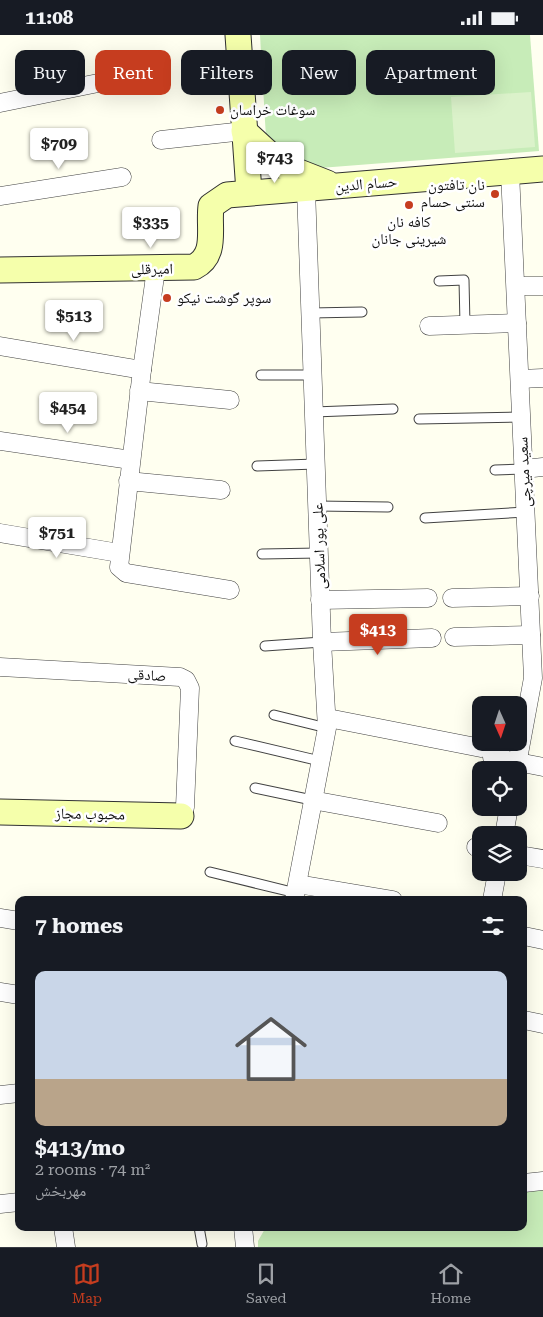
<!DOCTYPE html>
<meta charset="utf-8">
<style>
:root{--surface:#171b24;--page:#242831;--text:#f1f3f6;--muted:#9ea1a6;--line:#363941;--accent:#c63d1f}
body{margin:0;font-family:"Roboto Serif","Noto Naskh Arabic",serif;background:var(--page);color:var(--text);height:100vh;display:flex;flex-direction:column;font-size:19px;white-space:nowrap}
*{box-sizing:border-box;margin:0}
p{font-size:16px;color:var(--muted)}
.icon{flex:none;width:28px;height:28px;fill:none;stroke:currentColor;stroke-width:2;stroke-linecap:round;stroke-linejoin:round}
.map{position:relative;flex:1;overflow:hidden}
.sheet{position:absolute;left:15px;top:861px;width:512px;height:335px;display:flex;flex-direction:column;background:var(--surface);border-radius:10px;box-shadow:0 5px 20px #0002}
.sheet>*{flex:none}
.guide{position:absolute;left:15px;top:15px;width:514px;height:45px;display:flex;gap:10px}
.needle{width:32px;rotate:177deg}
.fabs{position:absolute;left:472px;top:661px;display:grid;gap:10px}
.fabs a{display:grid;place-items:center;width:55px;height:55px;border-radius:10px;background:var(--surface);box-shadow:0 5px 20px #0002;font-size:25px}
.price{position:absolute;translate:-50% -42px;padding:0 11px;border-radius:5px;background:#fff;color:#222;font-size:16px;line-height:32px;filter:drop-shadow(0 1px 2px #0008)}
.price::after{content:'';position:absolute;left:50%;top:30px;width:15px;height:11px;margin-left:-8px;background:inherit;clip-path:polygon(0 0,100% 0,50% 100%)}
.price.selected{background:var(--accent);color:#fff}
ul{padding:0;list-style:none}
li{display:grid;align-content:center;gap:10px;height:265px;padding:0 20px}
li span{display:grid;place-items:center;height:155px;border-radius:10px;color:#555}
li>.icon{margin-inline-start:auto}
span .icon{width:90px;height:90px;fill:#fffc;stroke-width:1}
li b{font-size:21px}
h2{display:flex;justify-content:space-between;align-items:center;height:60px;padding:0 20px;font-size:21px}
.chip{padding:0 18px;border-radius:10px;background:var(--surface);box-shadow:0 5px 20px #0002;font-size:18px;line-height:45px}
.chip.selected{background:var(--accent);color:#fff}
.status{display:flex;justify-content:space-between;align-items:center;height:35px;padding:0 25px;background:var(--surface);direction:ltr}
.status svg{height:14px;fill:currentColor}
.tabs{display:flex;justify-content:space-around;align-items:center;height:70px;border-top:1px solid var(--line);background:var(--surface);font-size:14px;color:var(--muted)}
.tabs a{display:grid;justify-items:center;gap:2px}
.tabs .selected{color:var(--accent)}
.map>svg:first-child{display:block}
.green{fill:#c7ecb8}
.pitch{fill:#dbf2ca}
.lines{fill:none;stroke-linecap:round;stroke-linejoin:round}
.service-casing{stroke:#424242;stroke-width:11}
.minor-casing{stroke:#424242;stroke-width:19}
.secondary-casing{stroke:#313131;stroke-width:27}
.service{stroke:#fff;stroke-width:9}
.minor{stroke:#fff;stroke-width:18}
.secondary{stroke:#f5ffab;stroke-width:25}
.poi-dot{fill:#c63d1f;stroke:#fff;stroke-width:2}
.labels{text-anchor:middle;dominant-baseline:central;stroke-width:5;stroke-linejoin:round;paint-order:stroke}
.poi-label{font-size:15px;fill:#0f0f0f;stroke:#fff;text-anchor:start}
.street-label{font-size:15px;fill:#0f0f0f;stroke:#fff}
</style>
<div class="status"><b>11:08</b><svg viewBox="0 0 49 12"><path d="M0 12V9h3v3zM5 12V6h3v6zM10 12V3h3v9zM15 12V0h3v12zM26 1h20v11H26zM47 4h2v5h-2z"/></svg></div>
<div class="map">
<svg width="543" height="1212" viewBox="0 0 543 1212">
<rect width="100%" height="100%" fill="#fffff0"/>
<g class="green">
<polygon points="260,0 530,0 539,116 268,137"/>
<polygon points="543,1154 543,1212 258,1212 258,1206 266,1192 524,1192 524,1156"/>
</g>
<polygon class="pitch" points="531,57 535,112 455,118 451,62"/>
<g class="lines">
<g class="service-casing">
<g id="service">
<polyline points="439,246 464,245 465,290"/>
<polyline points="311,278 362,277"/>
<polyline points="261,340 313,340"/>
<polyline points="314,377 393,374"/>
<polyline points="419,384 522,382"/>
<polyline points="257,431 316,429"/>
<polyline points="495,435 524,434"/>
<polyline points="317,471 388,472"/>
<polyline points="425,483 526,477"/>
<polyline points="262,519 319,518"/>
<polyline points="265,611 322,607"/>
<polyline points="274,680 327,693"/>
<polyline points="235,706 320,726"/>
<polyline points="255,753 312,765"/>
<polyline points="210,837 296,858"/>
<polyline points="199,1192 202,1209"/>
</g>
</g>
<g class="minor-casing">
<g id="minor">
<polyline points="0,68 108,46"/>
<polyline points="161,105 244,96"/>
<polyline points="510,137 533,643 516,735"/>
<polyline points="0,161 122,142"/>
<polyline points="156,234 142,335 119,532 126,538 230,555"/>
<polyline points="516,251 543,251"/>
<polyline points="429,291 517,288"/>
<polyline points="0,311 142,335"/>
<polyline points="520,344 543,343"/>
<polyline points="139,356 230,365"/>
<polyline points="0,406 131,425"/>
<polyline points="524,434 543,432"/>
<polyline points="128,446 221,455"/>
<polyline points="0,498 119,518"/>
<polyline points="452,563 530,561"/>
<polyline points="320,565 428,563"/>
<polyline points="454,602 531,600"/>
<polyline points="322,607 432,603"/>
<polyline points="0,632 180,642 186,645 190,653 185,772 181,781"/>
<polyline points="328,683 481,713 482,708"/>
<polyline points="492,722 543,732"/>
<polyline points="312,765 438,788"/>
<polyline points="504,800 509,772"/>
<polyline points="476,812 481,813"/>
<polyline points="519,820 543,824"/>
<polyline points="298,849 393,865"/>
<polyline points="294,865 327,693 322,607 306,154"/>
<polyline points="492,865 497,838"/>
<polyline points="0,883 19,886"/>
<polyline points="524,901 543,905"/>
<polyline points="0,957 19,960"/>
<polyline points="524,985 543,989"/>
<polyline points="0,1060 19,1058"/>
<polyline points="524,1148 543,1146"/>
<polyline points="0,1169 19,1167"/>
<polyline points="63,1192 66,1212"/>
<polyline points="243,1192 245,1212"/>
</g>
</g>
<g class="secondary-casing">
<g id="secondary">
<polyline points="238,0 249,157"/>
<polyline points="244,96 281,130 327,148"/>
<path d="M0,235l194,-3c24,-12 14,-39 17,-61l16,-11 316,-26"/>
<polyline points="0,777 181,781"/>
</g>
</g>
<use href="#service" class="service"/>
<use href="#minor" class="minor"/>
<use href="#secondary" class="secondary"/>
</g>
<g class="poi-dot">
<circle cx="220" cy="75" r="5"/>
<circle cx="495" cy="159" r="5"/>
<circle cx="409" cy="170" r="5"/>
<circle cx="167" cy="263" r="5"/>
</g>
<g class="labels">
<g class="poi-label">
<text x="230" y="75">سوغات خراسان</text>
<text x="485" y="150" text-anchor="end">نان تافتون<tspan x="485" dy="17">سنتی حسام</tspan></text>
<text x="409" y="187" text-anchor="middle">کافه نان<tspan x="409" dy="17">شیرینی جانان</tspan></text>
<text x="177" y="263">سوپر گوشت نیکو</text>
</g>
<g class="street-label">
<text transform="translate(366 149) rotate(-5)">حسام الدین</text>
<text transform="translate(152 234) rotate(-1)">امیرقلی</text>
<text transform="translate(524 437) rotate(-93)">سعید میرچی</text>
<text transform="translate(319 511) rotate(-92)">علی پور اسلامی</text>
<text transform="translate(147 640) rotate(3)">صادقی</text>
<text transform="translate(90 779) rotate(1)">محبوب مجاز</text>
</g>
</g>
</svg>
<div class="fabs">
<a><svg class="needle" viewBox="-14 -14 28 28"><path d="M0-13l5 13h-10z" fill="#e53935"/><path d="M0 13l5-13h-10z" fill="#9ea1a6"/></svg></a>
<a><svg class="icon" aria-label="locate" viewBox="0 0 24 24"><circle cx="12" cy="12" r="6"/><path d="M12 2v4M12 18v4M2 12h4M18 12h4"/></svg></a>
<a><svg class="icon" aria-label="layers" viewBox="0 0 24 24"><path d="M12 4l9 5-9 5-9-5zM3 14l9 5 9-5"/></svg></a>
</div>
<b class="price" style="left:59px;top:135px">$709</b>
<b class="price" style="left:275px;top:149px">$743</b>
<b class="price" style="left:151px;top:214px">$335</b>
<b class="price" style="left:74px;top:307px">$513</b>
<b class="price" style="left:68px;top:399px">$454</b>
<b class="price" style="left:57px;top:524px">$751</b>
<b class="price selected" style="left:378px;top:621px">$413</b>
<div class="guide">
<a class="chip">Buy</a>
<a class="chip selected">Rent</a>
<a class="chip">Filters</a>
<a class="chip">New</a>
<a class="chip">Apartment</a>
</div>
<section class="sheet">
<h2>7 homes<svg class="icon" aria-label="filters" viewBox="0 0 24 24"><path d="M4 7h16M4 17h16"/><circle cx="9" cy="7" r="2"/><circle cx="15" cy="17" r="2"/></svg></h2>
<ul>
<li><span style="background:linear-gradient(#c9d6e8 70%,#b9a48a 0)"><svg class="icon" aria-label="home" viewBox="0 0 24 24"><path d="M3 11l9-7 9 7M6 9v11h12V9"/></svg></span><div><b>$413/mo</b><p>2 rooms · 74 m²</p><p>مهربخش</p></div></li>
</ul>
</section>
</div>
<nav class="tabs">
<a class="selected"><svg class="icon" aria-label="map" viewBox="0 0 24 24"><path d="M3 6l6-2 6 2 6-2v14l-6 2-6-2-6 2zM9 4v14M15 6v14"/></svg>Map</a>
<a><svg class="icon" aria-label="saved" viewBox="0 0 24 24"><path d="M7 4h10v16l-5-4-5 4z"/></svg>Saved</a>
<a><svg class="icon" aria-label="home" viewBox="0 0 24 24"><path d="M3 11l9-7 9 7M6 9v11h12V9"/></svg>Home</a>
</nav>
